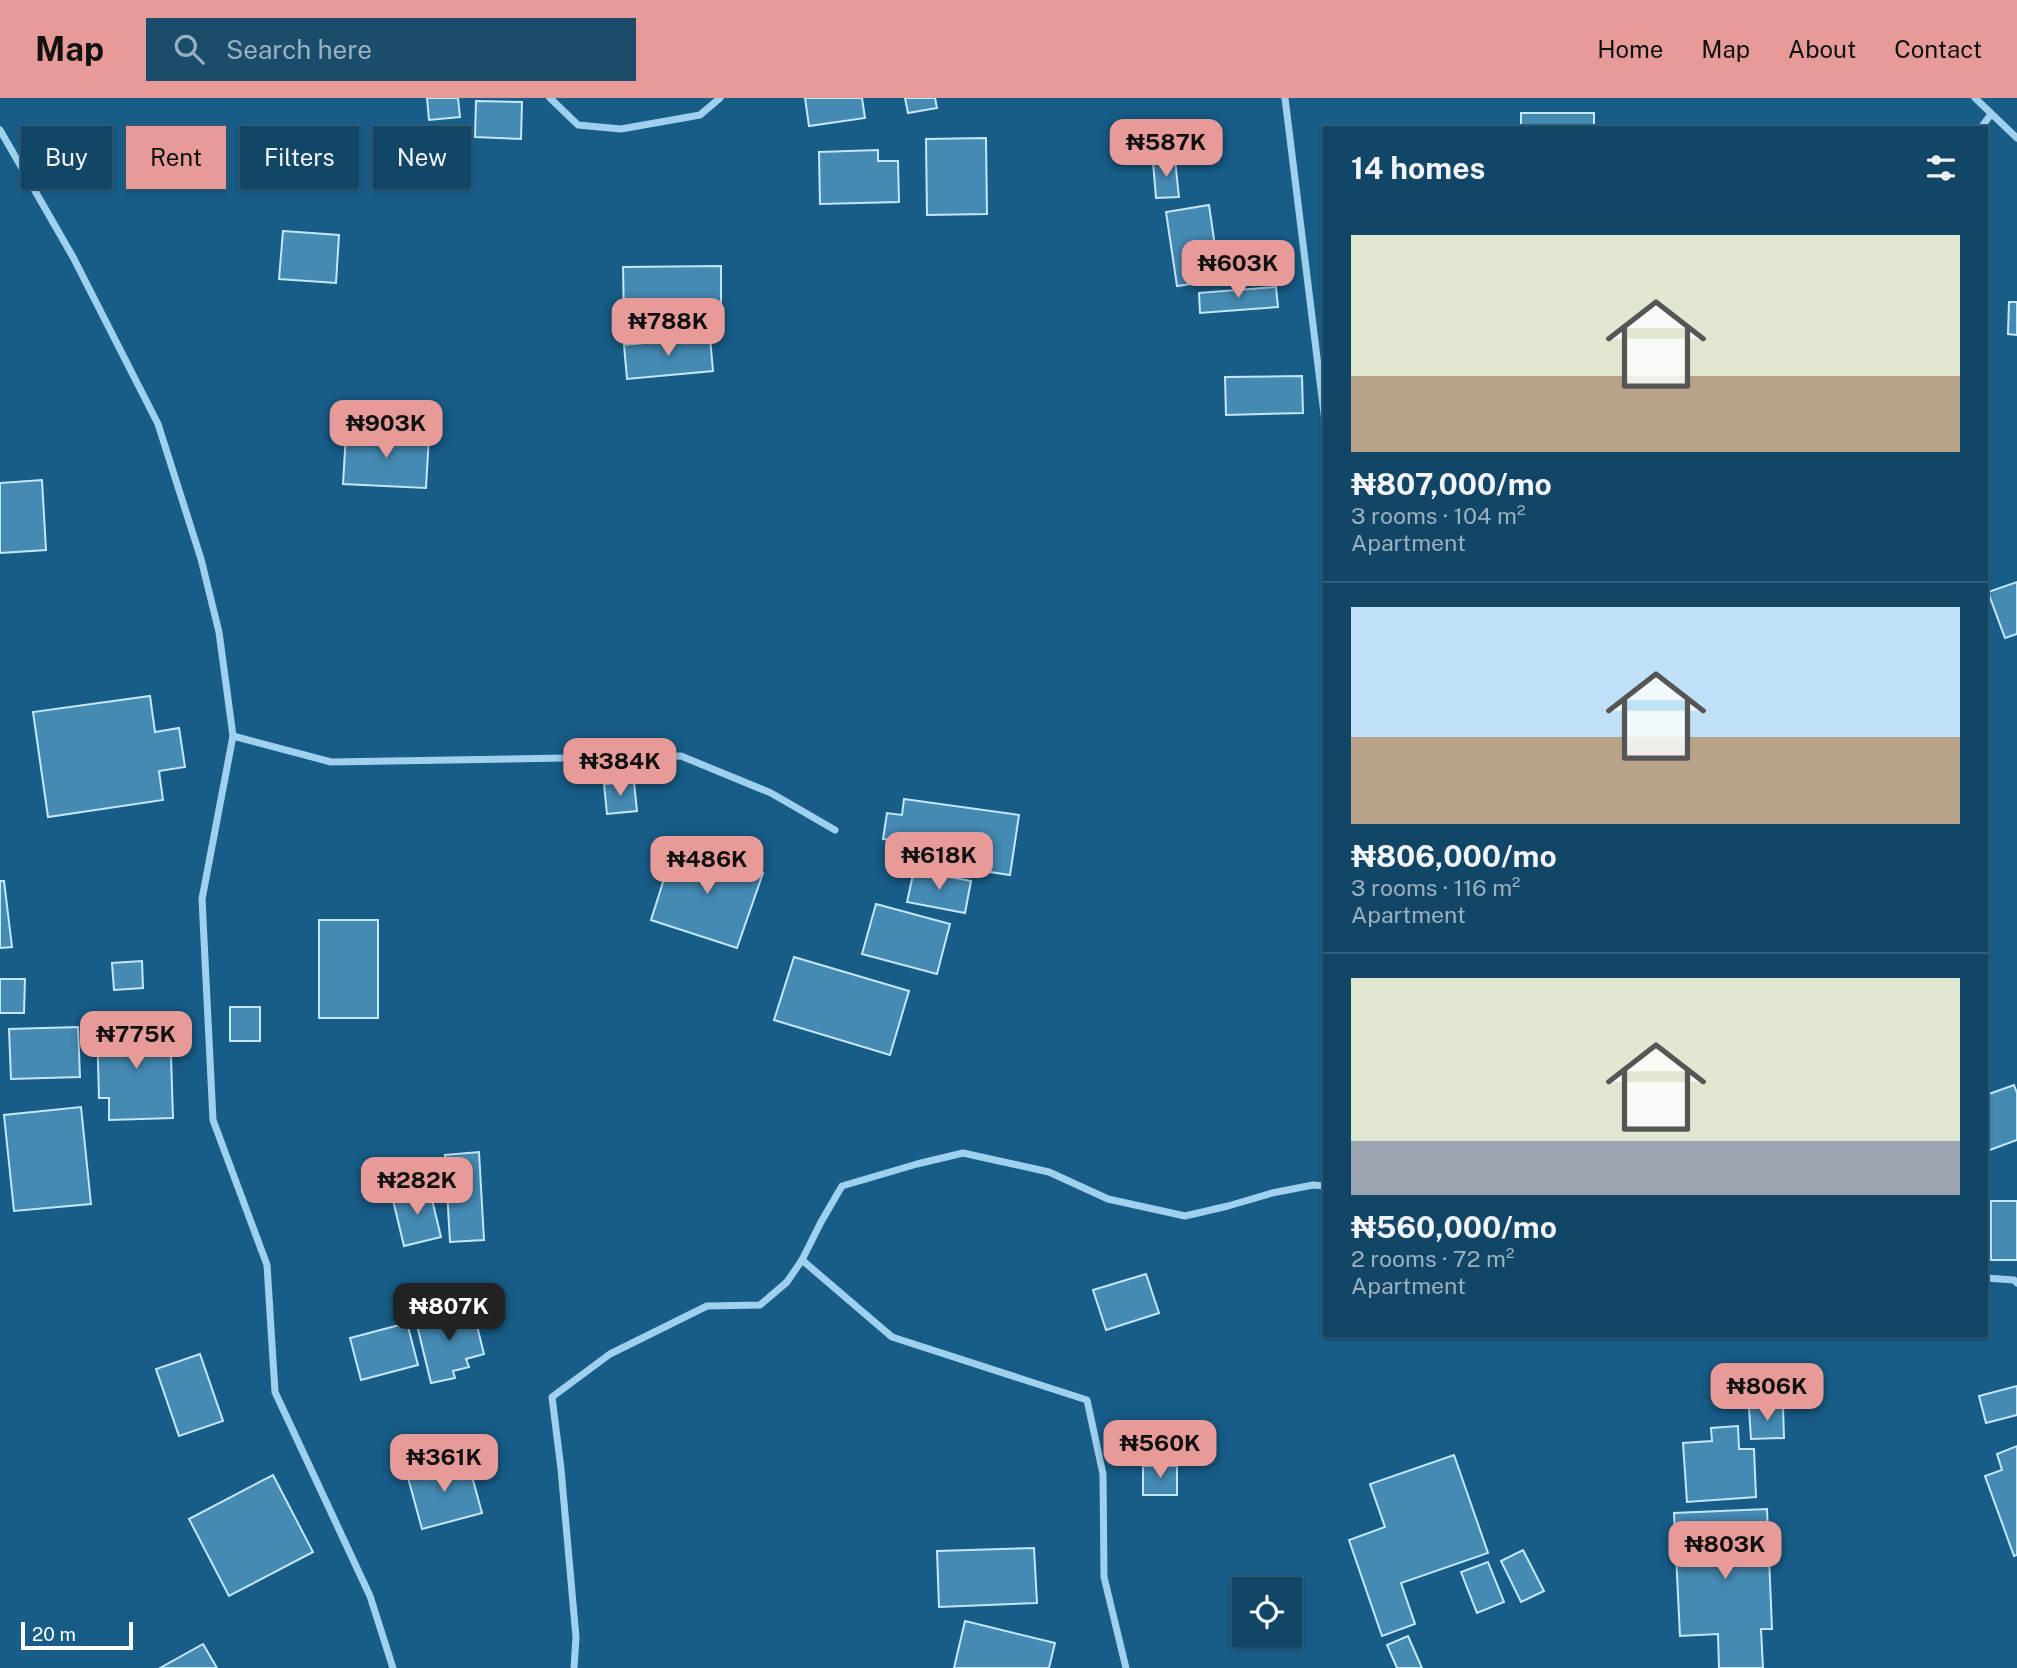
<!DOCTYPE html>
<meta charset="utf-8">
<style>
:root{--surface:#114666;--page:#1a4d6c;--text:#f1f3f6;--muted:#9cb1bf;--line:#305e7a;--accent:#e69b98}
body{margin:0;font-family:"Public Sans",sans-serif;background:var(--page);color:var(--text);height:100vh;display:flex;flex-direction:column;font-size:26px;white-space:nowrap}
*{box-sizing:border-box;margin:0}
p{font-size:23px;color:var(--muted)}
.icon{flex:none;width:38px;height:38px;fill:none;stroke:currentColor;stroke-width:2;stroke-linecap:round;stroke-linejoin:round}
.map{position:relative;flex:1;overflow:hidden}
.panel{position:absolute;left:1323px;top:28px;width:665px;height:1211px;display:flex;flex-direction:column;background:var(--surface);border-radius:0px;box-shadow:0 2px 5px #0004,0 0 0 2px var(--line)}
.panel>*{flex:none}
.top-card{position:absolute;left:21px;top:28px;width:665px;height:63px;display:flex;gap:14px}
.fabs{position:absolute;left:1232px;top:1479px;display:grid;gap:14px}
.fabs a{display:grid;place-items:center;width:70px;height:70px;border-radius:0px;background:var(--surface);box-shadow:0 2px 5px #0004,0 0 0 2px var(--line);font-size:35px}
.scale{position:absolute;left:21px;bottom:18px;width:112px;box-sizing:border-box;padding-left:7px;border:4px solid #fff;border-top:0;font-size:19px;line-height:24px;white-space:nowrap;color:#fff;-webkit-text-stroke:5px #175d88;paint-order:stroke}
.price{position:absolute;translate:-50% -60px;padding:0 16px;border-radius:14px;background:var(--accent);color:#111;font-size:23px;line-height:46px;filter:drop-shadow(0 2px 4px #0008)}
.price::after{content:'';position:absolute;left:50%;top:42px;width:21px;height:16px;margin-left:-10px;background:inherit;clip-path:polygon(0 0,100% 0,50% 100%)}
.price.on{background:#222;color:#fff}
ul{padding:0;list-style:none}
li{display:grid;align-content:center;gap:14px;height:371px;padding:0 28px}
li+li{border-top:2px solid var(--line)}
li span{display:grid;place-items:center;height:217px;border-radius:0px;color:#555}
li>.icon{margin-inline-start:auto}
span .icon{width:126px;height:126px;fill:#fffc;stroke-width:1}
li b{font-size:30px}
h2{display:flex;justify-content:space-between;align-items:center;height:84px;padding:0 28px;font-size:30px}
.pill{padding:0 24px;border-radius:0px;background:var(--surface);box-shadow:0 2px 5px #0004,0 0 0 2px var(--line);font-size:24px;line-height:63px}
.pill.on{background:var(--accent);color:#111}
header{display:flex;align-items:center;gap:42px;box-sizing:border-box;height:98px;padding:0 35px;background:var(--accent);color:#111}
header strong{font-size:33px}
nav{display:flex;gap:38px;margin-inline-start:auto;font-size:24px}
.search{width:490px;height:63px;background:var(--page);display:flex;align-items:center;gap:18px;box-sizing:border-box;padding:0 24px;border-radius:0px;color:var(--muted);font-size:26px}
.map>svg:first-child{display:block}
.building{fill:#448ab3;stroke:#c4e7fa;stroke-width:2}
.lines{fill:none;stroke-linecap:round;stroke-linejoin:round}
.minor{stroke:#9fd1ee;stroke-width:7}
</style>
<header>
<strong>Map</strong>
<div class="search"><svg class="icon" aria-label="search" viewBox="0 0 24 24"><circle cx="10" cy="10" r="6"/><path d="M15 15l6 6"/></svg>Search here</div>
<nav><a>Home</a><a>Map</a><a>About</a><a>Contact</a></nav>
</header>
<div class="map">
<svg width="2017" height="1570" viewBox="0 0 2017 1570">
<rect width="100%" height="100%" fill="#175d88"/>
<g class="building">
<polygon points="427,0 458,0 460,19 429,22"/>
<polygon points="805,0 862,0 865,20 809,28"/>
<polygon points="905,0 935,0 937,10 908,15"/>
<polygon points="476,3 522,4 521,41 475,39"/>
<rect x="1521" y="15" width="73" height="15"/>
<polygon points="986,40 987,116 927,117 926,41"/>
<polygon points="878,52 878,63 898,63 899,104 820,106 819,54"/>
<polygon points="1175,62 1179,99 1156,100 1153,64"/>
<polygon points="1209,107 1220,182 1177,188 1166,114"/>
<polygon points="283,133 339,137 336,185 279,181"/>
<polygon points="721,168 721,235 642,236 642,222 624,223 623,169"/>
<polygon points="1276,189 1278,209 1200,215 1199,195"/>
<polygon points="2009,204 2017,204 2017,237 2008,236"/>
<polygon points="710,239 713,273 627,281 624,247"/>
<polygon points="1302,278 1303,315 1226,317 1225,279"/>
<polygon points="346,335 429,338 426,390 343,386"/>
<polygon points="42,382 46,452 0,455 0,385"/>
<polygon points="2017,484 2017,536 2005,540 1988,494"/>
<polygon points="150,598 155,634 179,630 185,669 159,673 163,702 48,719 33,614"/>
<polygon points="634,684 637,713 607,716 604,686"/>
<polygon points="904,701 1019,717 1010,777 904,761 906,745 883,741 887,715 902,717"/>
<polygon points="675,746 763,775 737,850 651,822"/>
<polygon points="914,772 971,783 965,815 907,804"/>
<polygon points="0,783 4,783 12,849 0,850"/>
<polygon points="876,806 950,826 937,876 862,856"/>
<rect x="319" y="822" width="59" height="98"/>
<polygon points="794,859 909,893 890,957 774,922"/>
<polygon points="142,863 143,890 114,892 112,865"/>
<polygon points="0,881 25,881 24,915 0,915"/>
<rect x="230" y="909" width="30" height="34"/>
<polygon points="170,927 173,1020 109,1022 109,1000 99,1000 97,929"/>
<polygon points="78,929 80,979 11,981 9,931"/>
<polygon points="2014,987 2017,995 2017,1042 1987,1053 1986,997"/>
<polygon points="81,1009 91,1106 14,1113 4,1017"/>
<polygon points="479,1054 484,1142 450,1144 445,1057"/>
<polygon points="429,1089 441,1139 404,1148 392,1098"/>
<rect x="1991" y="1103" width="26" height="59"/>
<polygon points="1146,1176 1159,1215 1106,1232 1093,1192"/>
<polygon points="472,1208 484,1256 466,1261 469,1269 453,1273 455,1280 431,1285 416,1223"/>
<polygon points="407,1225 418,1267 361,1282 350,1240"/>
<polygon points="200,1256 223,1323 179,1338 156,1271"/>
<polygon points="2017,1288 2017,1317 1986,1325 1979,1298"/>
<polygon points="1783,1309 1784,1340 1751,1341 1749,1310"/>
<polygon points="1738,1328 1739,1351 1754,1351 1756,1399 1687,1404 1683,1345 1712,1343 1711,1330"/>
<polygon points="2017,1348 2017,1457 2014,1458 1985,1378 2002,1372 1997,1356"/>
<polygon points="1454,1357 1488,1455 1401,1485 1415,1526 1382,1538 1349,1442 1385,1429 1370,1386"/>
<polygon points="467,1360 482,1415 422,1431 407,1376"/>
<rect x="1143" y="1368" width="34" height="29"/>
<polygon points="273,1377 313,1454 229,1498 189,1421"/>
<polygon points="1767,1411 1772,1531 1761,1531 1763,1570 1719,1570 1718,1536 1680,1538 1674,1415"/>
<polygon points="1034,1450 1037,1505 939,1509 937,1453"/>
<polygon points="1523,1452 1544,1493 1521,1504 1501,1463"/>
<polygon points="1488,1464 1504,1504 1477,1515 1461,1474"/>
<polygon points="965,1523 1055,1545 1049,1570 954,1570"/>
<polygon points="1408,1538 1422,1570 1397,1570 1387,1547"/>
<polygon points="203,1546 217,1570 160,1570"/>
</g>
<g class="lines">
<g class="minor">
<polyline points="550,0 578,27 621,31 700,17 720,0"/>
<polyline points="1285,0 1325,324"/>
<polyline points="1975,0 2017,40"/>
<polyline points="1981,30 1991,16"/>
<polyline points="0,32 73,159 158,326 201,461 219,534 233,638 202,801 213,1022 267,1167 275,1294 370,1498 393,1570"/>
<polyline points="233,638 331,664 681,658 771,695 835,732"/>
<polyline points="802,1162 892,1239 1087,1302 1103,1376 1104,1479 1126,1570"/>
<polyline points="1986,1180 2014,1182 2017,1185"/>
<polyline points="574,1570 576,1539 561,1371 552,1299 610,1256 707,1208 760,1207 787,1184 802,1162 821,1124 842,1088 917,1066 963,1055 1049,1074 1108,1101 1185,1118 1228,1108 1272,1095 1313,1087 1325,1088"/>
</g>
</g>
</svg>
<div class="fabs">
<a><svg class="icon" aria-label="locate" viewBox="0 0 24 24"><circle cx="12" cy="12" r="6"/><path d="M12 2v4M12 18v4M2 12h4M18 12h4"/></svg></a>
</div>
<div class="scale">20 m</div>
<b class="price" style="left:1166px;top:81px">₦587K</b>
<b class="price" style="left:1238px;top:202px">₦603K</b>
<b class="price" style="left:668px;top:260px">₦788K</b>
<b class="price" style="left:386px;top:362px">₦903K</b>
<b class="price" style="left:620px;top:700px">₦384K</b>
<b class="price" style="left:939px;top:794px">₦618K</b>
<b class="price" style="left:707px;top:798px">₦486K</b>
<b class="price" style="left:136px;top:973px">₦775K</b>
<b class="price" style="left:417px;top:1119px">₦282K</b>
<b class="price on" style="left:449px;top:1245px">₦807K</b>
<b class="price" style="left:1767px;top:1325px">₦806K</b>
<b class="price" style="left:1160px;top:1382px">₦560K</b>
<b class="price" style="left:444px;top:1396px">₦361K</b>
<b class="price" style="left:1725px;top:1483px">₦803K</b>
<div class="top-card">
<a class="pill">Buy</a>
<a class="pill on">Rent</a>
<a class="pill">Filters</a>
<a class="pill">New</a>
</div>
<section class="panel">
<h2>14 homes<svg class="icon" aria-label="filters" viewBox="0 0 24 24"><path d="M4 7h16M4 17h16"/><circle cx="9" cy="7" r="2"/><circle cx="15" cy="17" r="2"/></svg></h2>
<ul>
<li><span style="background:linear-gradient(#dfe7d0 65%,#b9a48a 0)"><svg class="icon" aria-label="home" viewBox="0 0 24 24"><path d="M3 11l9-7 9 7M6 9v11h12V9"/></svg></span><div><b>₦807,000/mo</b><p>3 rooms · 104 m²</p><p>Apartment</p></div></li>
<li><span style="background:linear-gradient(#bfe0f5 60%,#b9a48a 0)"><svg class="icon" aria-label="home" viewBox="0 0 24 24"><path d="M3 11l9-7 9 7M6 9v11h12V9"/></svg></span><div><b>₦806,000/mo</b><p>3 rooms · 116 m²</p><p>Apartment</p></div></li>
<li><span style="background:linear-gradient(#dfe7d0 75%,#9aa5b1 0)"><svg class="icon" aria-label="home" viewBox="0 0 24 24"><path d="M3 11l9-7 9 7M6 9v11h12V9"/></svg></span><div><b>₦560,000/mo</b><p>2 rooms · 72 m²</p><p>Apartment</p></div></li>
</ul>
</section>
</div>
